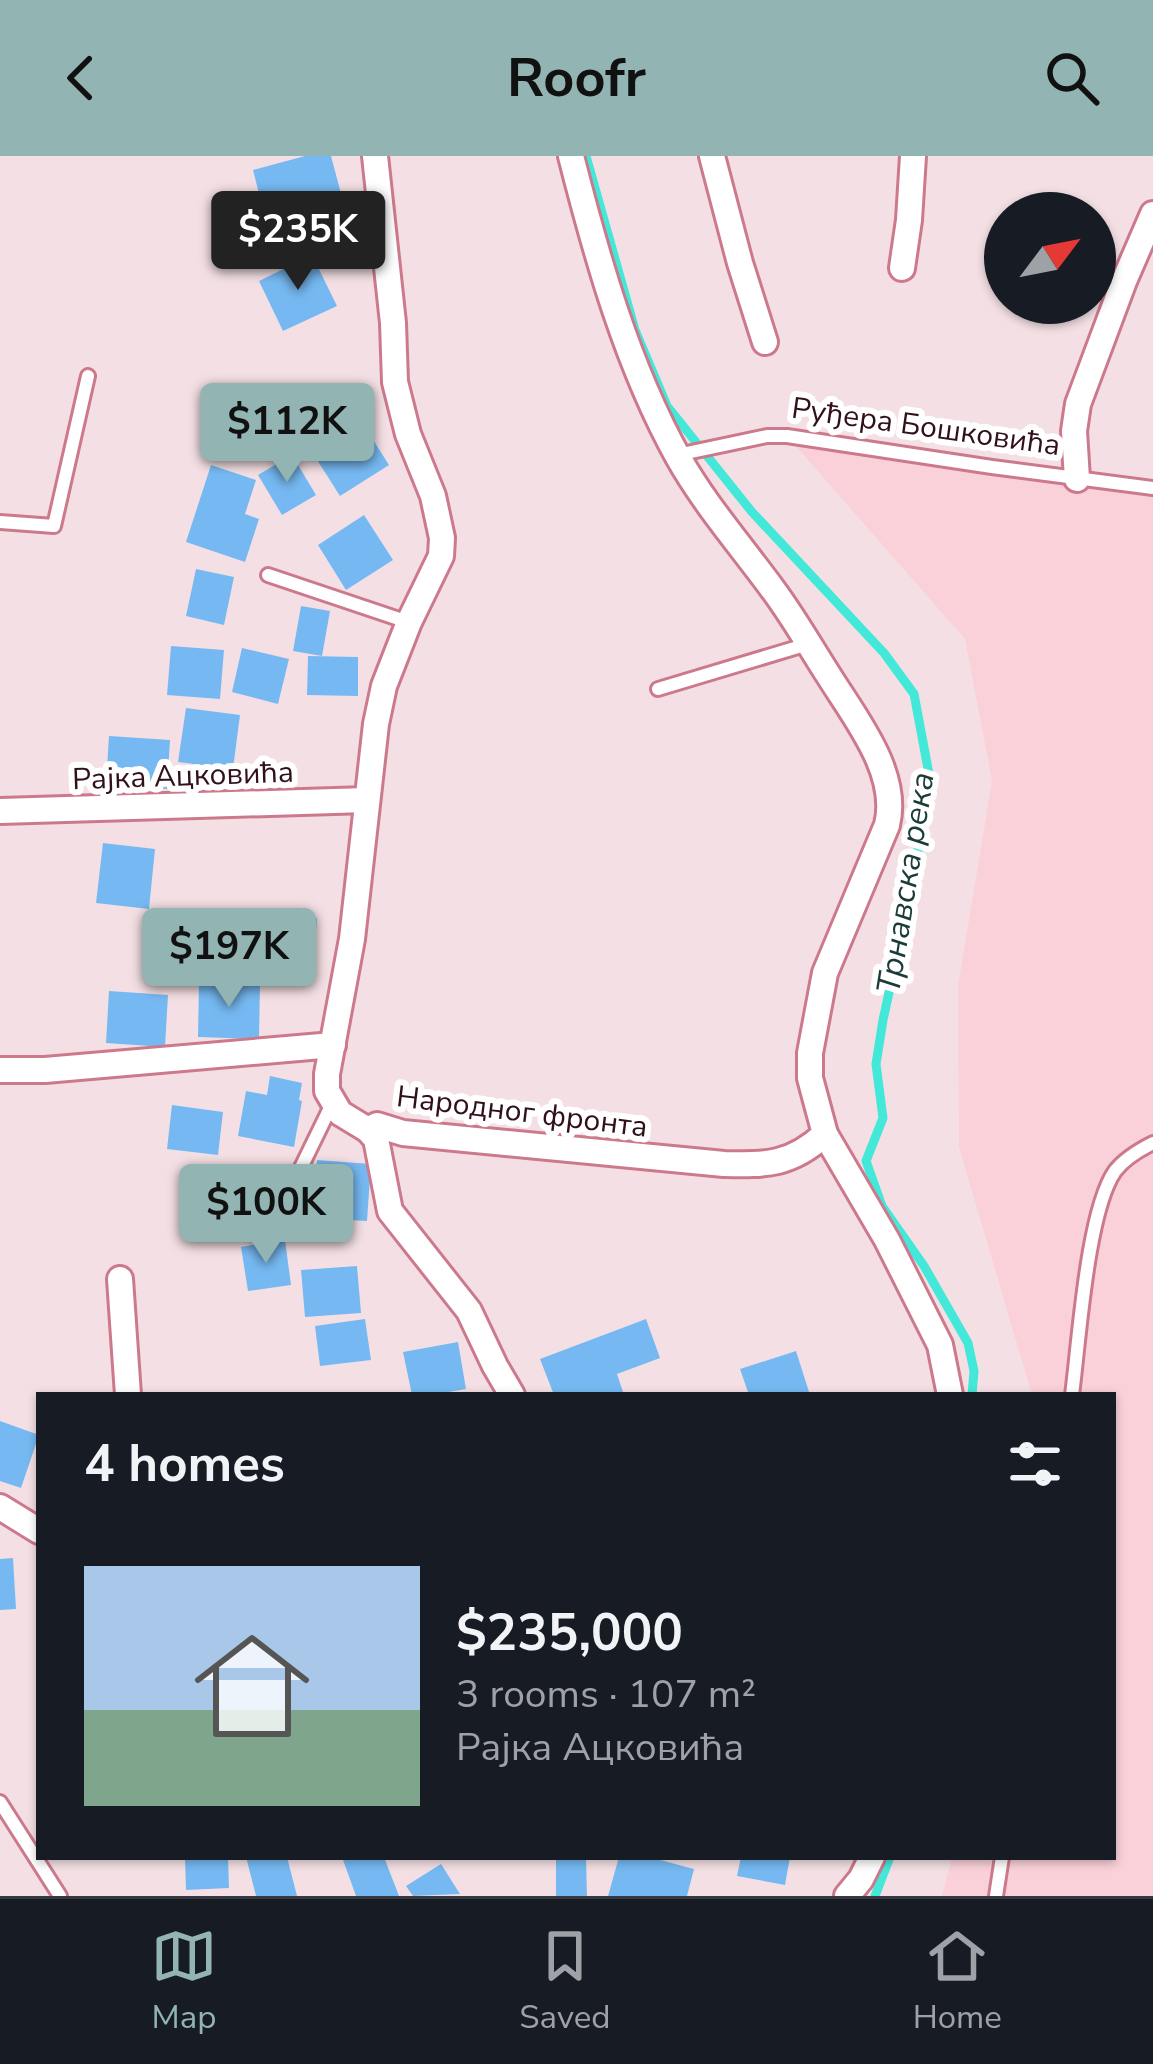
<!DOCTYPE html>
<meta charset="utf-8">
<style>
:root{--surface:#171b24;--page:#20242c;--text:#f1f3f6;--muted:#9ea1a6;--line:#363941;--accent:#92b5b3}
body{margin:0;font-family:"Nunito Sans",sans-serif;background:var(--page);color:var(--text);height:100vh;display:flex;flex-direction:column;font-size:45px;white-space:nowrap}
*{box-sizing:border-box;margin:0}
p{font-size:39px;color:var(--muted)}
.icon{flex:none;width:66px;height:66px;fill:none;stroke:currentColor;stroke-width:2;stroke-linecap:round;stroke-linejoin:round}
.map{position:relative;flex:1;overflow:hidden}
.side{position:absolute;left:36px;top:1236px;width:1080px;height:468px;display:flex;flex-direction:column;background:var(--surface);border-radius:0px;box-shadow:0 3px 9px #0004}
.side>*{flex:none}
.needle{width:78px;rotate:58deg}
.controls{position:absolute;left:984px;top:36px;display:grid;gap:24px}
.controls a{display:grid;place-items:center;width:132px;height:132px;border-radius:50%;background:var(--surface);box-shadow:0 3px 9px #0004;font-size:60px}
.price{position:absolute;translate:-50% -102px;padding:0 27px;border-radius:12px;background:var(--accent);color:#111;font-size:39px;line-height:78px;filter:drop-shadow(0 3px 6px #0008)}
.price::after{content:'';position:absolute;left:50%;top:72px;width:36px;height:27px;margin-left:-18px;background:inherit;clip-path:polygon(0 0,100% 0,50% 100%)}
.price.on{background:#222;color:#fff}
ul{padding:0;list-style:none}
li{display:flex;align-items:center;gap:36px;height:300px;padding:0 48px}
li+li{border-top:3px solid var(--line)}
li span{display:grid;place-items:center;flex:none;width:336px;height:240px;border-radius:0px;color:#555}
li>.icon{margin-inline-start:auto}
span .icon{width:144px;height:144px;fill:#fffc;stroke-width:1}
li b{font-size:51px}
h2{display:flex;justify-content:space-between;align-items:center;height:144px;padding:0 48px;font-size:51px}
header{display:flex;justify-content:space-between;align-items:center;height:156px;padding:0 48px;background:var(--accent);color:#111;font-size:54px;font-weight:700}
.tabs{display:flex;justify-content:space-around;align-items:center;height:168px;border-top:3px solid var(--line);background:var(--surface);font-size:33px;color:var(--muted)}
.tabs a{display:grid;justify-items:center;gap:6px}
.tabs .on{color:var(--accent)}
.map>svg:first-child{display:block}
.built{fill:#fad1d9}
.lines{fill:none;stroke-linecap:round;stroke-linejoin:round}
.stream{stroke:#44e8d8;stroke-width:9}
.building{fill:#76b9f2}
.lane-casing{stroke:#cd798c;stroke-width:18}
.street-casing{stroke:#cd798c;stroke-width:30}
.lane{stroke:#fff;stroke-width:12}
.street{stroke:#fff;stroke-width:24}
.labels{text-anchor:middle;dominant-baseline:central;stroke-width:12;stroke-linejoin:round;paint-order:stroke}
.street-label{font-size:30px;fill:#311119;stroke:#fff}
.water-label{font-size:33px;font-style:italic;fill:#1a3b37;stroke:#fff}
</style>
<header><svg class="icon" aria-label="back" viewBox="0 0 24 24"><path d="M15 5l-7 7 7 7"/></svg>Roofr<svg class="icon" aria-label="search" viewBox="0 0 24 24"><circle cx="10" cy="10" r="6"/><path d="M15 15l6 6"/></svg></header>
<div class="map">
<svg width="1153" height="1740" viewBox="0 0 1153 1740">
<rect width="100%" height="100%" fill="#f4e0e4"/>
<polygon class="built" points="787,280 1153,332 1153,1740 942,1740 952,1701 1113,1701 1113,1239 1032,1239 959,991 958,830 992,625 965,483"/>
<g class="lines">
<g class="stream">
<polyline points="586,0 635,174 667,250 752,356 884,497 914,538 929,618 914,723 883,864 876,908 883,962 866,1005 882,1050 924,1110 968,1187 974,1215 972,1239"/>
<polyline points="875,1740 890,1701"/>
</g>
</g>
<g class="building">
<polygon points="305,0 331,0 347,60 270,80 253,14"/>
<polygon points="312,99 337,150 283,175 259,125"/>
<polygon points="363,268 389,309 340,340 314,299"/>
<polygon points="292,299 316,339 282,359 258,319"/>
<polygon points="211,309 256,324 245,358 259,363 245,406 186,386"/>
<polygon points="364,359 393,404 346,434 318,389"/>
<polygon points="196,413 234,421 224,469 186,460"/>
<polygon points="301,450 330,455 322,500 293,495"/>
<polygon points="171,490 224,494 220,543 167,539"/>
<polygon points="242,492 289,503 278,548 232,536"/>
<polygon points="308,500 358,501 358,540 307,539"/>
<polygon points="186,552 240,559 233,613 178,606"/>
<polygon points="109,580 170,584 167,633 106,629"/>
<polygon points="103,687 155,693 149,753 96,747"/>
<polygon points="245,755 317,762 312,825 262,820 264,802 241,800"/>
<polygon points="199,826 260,827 259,883 198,881"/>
<polygon points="109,835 168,839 165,891 106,887"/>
<polygon points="270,920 302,927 299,944 302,945 294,991 238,980 246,935 267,939"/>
<polygon points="172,949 223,956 218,999 167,993"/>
<polygon points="317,1004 371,1008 367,1065 313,1062"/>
<polygon points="263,1033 268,1071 217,1077 213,1039"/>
<polygon points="285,1084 291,1129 248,1135 241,1091"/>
<polygon points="357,1110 361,1157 305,1161 301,1114"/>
<polygon points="365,1163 371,1204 320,1210 315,1170"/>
<polygon points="646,1163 660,1202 617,1218 624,1239 554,1239 540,1203"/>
<polygon points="458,1186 466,1233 431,1239 412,1239 403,1196"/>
<polygon points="796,1195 810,1239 749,1239 740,1213"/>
<polygon points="0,1265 39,1279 21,1332 0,1325"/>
<polygon points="13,1402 16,1453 0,1454 0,1403"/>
<polygon points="185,1701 228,1701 229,1732 186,1734"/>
<polygon points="246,1701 287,1701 297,1740 256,1740"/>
<polygon points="342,1701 384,1701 399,1740 356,1740"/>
<polygon points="586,1701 587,1740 556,1740 556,1702"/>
<polygon points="619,1701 649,1701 694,1713 687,1740 608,1740"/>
<polygon points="741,1701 790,1701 785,1729 737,1720"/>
<polygon points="441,1708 460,1738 413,1740 406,1730"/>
</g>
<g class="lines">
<g class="lane-casing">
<g id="lane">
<polyline points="677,299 767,280 787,280 992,311 1153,332"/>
<polyline points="0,366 54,370 88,220"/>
<polyline points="268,419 408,466"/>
<polyline points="658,533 808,488"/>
<polyline points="277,1061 332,948"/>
<path d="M1072,1239c7,-53 15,-184 43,-224 10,-13 24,-21 38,-28"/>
<polyline points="0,1646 60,1740"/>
<polyline points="996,1740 1002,1701"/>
</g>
</g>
<g class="street-casing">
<g id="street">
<polyline points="375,0 393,167 395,226 408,278 433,340 442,382 441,400 409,466 384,530 376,568 352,783 327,918 327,935 340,957 368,974 376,983 390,1055 469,1155 495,1210 512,1239"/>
<path d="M571,0c26,102 56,209 107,301 27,48 64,90 96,134 20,27 37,57 55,85 26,42 71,97 58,149l-62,148 -15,80v25l15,56 62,106 53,105 10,50"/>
<polyline points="712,0 740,107 765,186"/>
<polyline points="902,112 909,64 913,0"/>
<polyline points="1077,323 1074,275 1078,248 1124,125 1153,58"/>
<polyline points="0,655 367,644"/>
<polyline points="0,914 45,914 333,889"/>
<path d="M368,974l9,-5 26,8 321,31c43,1 67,1 101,-30"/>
<polyline points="120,1123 128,1239"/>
<polyline points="0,1351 39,1375"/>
<polyline points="847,1740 861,1723 872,1701"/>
</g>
</g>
<use href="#lane" class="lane"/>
<use href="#street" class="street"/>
</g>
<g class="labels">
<g class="street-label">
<text transform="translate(926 271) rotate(8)">Руђера Бошковића</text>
<text transform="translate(183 620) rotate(-2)">Рајка Ацковића</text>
<text transform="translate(522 956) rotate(7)">Народног фронта</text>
</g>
<g class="water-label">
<text transform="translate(906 727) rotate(-81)">Трнавска река</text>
</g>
</g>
</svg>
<div class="controls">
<a><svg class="needle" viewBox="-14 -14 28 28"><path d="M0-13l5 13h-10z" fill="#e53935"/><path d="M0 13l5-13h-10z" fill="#9ea1a6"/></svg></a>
</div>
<b class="price on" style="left:298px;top:137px">$235K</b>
<b class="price" style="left:287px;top:329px">$112K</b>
<b class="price" style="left:229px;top:854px">$197K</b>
<b class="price" style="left:266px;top:1110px">$100K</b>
<section class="side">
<h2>4 homes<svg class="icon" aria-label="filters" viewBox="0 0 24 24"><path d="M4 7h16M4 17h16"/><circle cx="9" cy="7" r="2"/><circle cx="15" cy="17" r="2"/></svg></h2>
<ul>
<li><span style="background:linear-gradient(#a9c7e8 60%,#7fa58c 0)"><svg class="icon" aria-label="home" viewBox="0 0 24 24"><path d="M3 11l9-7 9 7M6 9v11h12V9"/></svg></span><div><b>$235,000</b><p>3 rooms · 107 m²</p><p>Рајка Ацковића</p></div></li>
</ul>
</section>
</div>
<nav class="tabs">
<a class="on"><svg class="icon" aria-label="map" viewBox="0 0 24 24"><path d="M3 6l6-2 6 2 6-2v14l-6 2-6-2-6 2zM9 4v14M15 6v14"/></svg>Map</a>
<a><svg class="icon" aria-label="saved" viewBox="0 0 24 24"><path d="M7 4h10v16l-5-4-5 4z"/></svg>Saved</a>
<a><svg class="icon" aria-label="home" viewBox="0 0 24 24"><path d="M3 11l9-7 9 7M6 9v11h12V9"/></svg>Home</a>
</nav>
